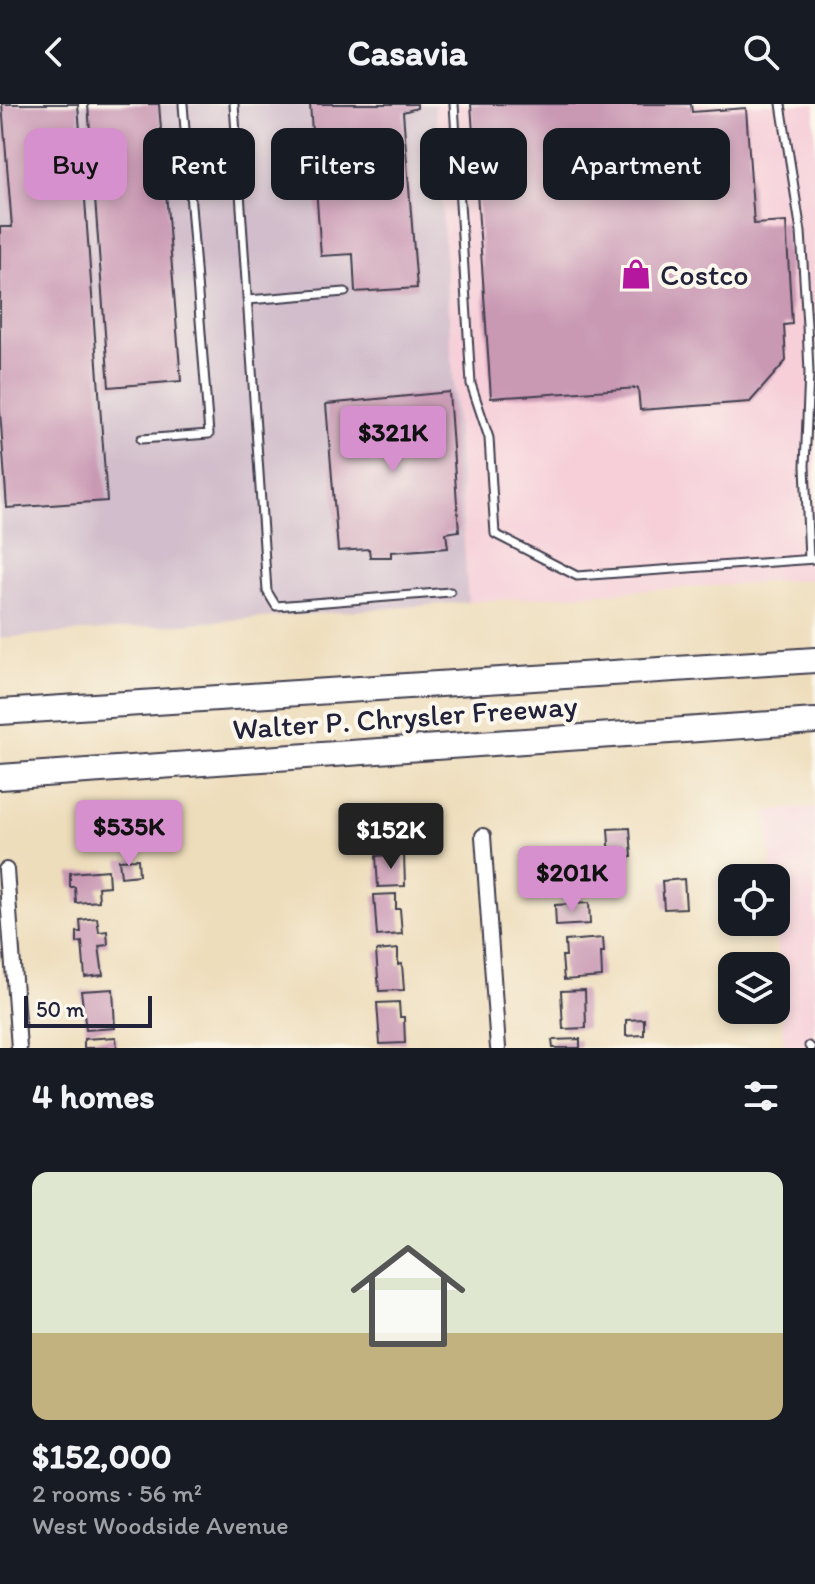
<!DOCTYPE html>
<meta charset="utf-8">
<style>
:root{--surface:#171b24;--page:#242831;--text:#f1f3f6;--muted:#9ea1a6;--line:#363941;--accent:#d690ce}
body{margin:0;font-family:Itim,sans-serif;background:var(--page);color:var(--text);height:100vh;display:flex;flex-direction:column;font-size:30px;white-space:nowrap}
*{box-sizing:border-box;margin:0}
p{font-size:26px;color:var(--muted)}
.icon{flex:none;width:44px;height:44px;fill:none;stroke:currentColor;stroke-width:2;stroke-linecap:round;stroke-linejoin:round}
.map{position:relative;height:944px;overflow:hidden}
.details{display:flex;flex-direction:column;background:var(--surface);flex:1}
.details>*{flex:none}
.banner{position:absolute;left:24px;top:24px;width:768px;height:72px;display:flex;gap:16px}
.controls{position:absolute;left:718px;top:760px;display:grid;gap:16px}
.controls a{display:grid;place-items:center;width:72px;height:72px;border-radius:16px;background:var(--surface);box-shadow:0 4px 12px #0003;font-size:40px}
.scale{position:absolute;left:24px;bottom:20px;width:128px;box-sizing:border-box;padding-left:8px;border:4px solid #22223b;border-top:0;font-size:22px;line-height:28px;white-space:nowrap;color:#22223b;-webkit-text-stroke:6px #fbf7ec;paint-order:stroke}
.price{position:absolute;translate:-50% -68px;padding:0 18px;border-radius:8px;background:var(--accent);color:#111;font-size:26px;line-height:52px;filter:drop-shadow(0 2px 4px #0008)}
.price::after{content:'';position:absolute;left:50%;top:48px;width:24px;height:18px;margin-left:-12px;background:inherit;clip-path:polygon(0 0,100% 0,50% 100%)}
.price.selected{background:#222;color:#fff}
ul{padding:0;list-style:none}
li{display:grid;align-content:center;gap:16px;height:424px;padding:0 32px}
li+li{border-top:2px solid var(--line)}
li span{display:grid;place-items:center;height:248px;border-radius:16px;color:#555}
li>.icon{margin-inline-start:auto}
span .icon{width:144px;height:144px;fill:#fffc;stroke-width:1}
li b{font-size:34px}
h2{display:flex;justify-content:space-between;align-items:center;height:96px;padding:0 32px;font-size:34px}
.chip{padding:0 28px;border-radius:16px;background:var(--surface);box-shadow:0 4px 12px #0003;font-size:28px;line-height:72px}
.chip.selected{background:var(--accent);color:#111}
header{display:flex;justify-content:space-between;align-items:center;height:104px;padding:0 32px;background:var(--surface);font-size:36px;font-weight:700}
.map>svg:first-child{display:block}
.built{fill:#f6cfd9}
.industrial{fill:#d1bdcb}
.building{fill:#c998b3}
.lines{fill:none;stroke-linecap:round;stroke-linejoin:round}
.lane-casing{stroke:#413e4e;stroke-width:11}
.street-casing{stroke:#413e4e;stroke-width:18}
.highway-casing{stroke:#413e4e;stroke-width:28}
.lane{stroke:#fff;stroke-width:7}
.street{stroke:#fff;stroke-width:14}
.highway{stroke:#fff;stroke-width:24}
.labels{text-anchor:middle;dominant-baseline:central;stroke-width:8;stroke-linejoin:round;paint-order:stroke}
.poi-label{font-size:30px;fill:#22223b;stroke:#fbf7ec;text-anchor:start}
.street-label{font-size:30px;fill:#22223b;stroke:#fbf7ec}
</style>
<header><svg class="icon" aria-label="back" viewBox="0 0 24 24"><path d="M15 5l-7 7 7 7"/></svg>Casavia<svg class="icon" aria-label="search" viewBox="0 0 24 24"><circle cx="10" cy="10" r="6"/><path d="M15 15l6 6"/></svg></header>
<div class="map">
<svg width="815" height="944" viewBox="0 0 815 944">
<rect width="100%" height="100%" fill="#fbf7ec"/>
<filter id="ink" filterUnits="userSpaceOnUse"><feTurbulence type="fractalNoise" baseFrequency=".0125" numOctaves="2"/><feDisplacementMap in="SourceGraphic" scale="16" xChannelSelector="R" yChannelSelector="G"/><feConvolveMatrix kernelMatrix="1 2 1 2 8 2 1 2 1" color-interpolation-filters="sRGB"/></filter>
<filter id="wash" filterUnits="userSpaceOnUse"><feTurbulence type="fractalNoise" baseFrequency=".006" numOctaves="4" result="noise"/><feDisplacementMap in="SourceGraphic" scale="32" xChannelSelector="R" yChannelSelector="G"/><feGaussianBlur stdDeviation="1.8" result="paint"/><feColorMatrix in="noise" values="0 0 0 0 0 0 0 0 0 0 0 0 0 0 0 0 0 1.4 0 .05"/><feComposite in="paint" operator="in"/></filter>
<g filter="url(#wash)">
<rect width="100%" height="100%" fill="#edb"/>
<g class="built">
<polygon points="435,0 815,0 815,475 468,498"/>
<polygon points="815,703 815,944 784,944 775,818 776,774 772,774 767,707"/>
</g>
<polygon class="industrial" points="0,0 435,0 468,498 0,534"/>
<g id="blocks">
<g class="building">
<polygon points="2,0 78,0 107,397 7,404 0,307 0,123 12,123"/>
<polygon points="88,0 159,0 181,277 109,283"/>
<polygon points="310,0 417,0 417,4 403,8 417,184 355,188 353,150 321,152"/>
<polygon points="471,0 691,0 692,8 746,4 754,120 786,118 792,220 784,221 786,257 750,298 640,306 638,284 491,294"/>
<polygon points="449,288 459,427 446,429 448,444 391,448 391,453 370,453 369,445 338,447 326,300"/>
<polygon points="630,724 632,753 610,754 608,725"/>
<polygon points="581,747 583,772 554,774 552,749"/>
<polygon points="404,750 405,782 378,783 376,752"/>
<polygon points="138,755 139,771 121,773 119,756"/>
<polygon points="108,766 109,782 98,783 99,797 76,799 75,783 70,783 70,769"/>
<polygon points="684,775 686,804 664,805 662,777"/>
<polygon points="396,790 396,805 400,805 402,830 377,832 374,791"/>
<polygon points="589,799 590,820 556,822 555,801"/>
<polygon points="97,814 99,828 107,827 108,841 99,842 103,871 85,873 82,838 77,839 77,828 81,828 80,816"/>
<polygon points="603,834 604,848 601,848 602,873 564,876 562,852 566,852 565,837"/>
<polygon points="398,845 398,861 402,860 404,886 379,887 376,847"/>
<polygon points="113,885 115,924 86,926 81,887"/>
<polygon points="585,886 586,924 563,925 561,887"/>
<polygon points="399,898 400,913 404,913 405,939 380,940 377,899"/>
<polygon points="644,915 644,931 626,932 626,916"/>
<polygon points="116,933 117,944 84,944 84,935"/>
<polygon points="580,935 580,944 553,944 552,936"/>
</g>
</g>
</g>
<g filter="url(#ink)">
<use href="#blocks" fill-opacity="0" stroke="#413e4e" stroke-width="2"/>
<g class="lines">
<g class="lane-casing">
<g id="lane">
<polyline points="234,0 267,487 276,502 450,488"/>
<polyline points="454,0 471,280 489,334 495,430 577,472 815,455"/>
<polyline points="781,0 801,128 807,221 809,269 805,362 809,455"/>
<polyline points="248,196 345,188"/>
<polyline points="141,335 209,330 183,0"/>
<polyline points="809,942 811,944"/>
</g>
</g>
<g class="street-casing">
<g id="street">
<polyline points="483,732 498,944"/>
<polyline points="6,766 19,944"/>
</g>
</g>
<g class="highway-casing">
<g id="highway">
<polyline points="0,608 815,556"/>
<polyline points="0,673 815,617"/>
</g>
</g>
<use href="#lane" class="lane"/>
<use href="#street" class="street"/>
<use href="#highway" class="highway"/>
</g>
</g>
<defs>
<g id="shop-bare" transform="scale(2.4)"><path d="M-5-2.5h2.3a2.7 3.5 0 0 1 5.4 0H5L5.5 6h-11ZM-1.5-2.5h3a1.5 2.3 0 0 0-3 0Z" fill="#b5179e" stroke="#fbf7ec" stroke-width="2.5" paint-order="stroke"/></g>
</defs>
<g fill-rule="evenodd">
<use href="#shop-bare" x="636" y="170"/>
</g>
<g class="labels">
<g class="poi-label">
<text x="660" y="170">Costco</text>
</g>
<g class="street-label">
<text transform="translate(405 613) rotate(-4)">Walter P. Chrysler Freeway</text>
</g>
</g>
</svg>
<div class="controls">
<a><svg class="icon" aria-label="locate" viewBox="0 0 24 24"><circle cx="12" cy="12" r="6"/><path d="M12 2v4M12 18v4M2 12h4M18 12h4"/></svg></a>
<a><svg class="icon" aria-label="layers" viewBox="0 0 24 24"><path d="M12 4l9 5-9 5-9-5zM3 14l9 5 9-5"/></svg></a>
</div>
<div class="scale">50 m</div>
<b class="price" style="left:393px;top:370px">$321K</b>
<b class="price" style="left:129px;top:764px">$535K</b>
<b class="price selected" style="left:391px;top:767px">$152K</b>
<b class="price" style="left:572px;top:810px">$201K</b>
<div class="banner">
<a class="chip selected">Buy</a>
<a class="chip">Rent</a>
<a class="chip">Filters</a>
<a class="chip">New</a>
<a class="chip">Apartment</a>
</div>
</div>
<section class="details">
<h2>4 homes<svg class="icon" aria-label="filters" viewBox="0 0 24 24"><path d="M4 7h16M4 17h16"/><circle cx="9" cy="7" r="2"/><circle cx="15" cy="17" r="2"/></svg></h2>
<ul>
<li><span style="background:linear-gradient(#dfe7d0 65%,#c2b280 0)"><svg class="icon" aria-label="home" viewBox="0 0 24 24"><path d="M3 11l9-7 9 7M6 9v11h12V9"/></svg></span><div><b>$152,000</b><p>2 rooms · 56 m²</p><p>West Woodside Avenue</p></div></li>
</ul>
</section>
